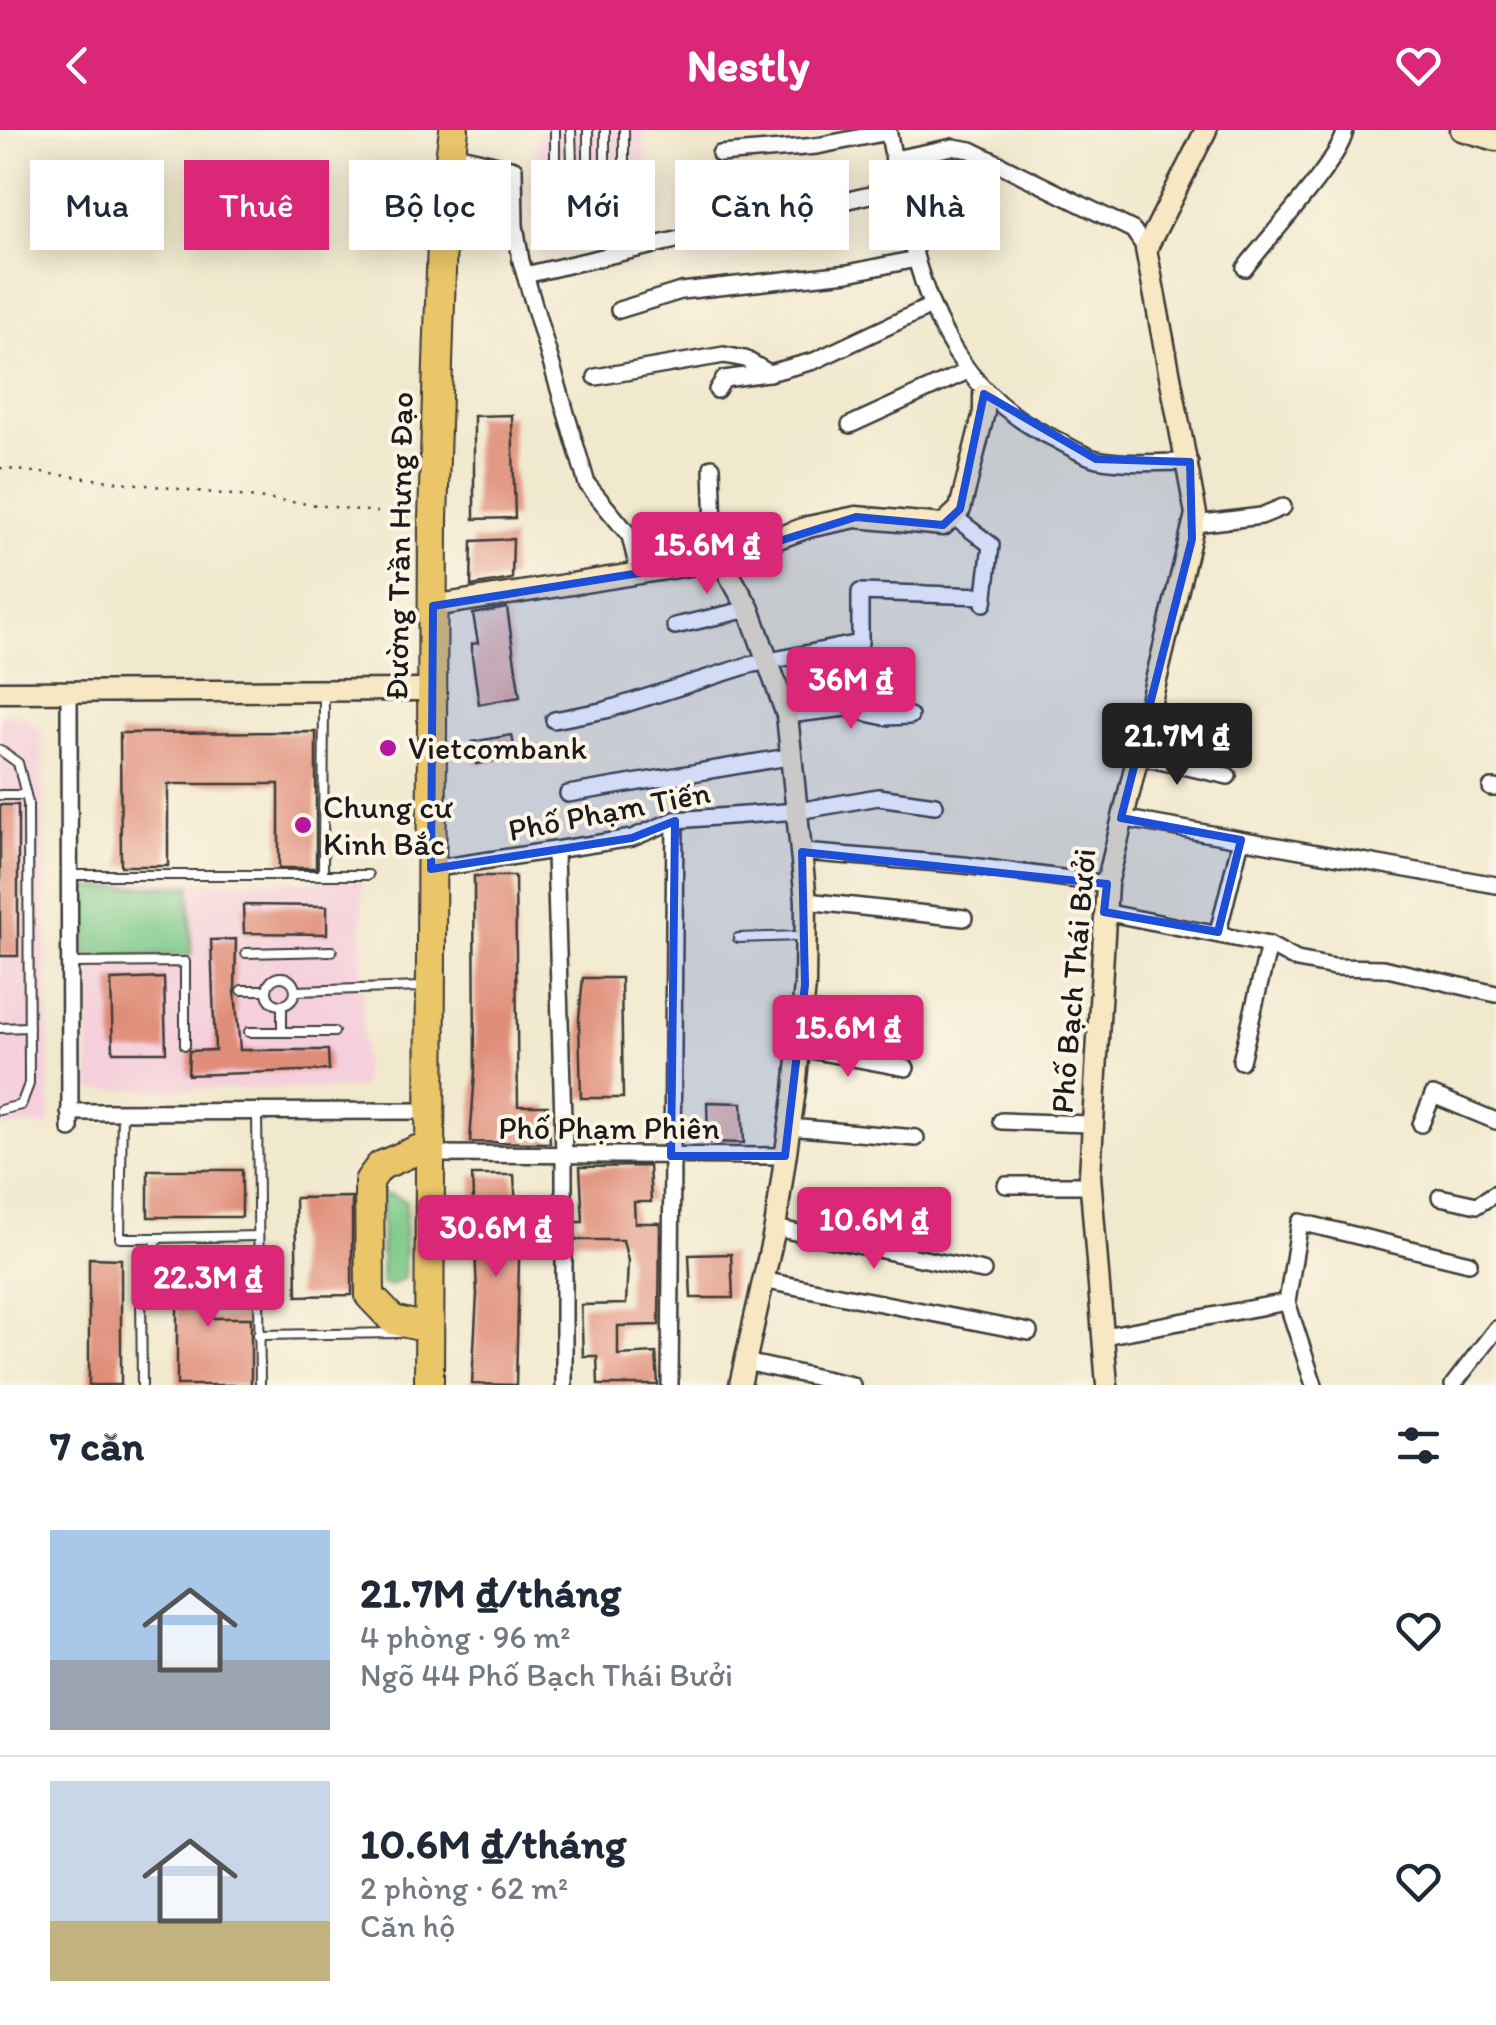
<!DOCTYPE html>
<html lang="vi">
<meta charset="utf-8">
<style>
:root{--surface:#fff;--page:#f2f2f3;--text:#1f2937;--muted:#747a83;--line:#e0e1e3;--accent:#db2777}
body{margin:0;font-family:Itim,sans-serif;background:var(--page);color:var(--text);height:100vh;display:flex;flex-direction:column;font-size:38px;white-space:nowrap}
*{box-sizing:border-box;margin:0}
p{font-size:32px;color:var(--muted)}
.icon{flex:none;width:55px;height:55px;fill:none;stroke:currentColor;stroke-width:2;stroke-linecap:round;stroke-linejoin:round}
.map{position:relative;height:1255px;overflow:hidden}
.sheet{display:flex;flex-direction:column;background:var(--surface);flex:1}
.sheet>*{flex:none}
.banner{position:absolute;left:30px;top:30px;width:1438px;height:90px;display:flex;gap:20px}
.price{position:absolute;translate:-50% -85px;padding:0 22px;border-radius:10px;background:var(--accent);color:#fff;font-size:32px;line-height:65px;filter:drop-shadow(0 2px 5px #0008)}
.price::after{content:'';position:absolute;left:50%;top:60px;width:30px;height:22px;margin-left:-15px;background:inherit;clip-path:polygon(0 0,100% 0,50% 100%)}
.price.active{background:#222;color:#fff}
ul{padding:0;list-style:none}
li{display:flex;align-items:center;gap:30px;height:250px;padding:0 50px}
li+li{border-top:2px solid var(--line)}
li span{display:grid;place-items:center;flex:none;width:280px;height:200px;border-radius:0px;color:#555}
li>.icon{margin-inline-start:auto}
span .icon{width:120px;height:120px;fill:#fffc;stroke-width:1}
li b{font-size:42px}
h2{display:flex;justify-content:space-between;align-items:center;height:120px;padding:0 50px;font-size:42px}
.pill{padding:0 35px;border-radius:0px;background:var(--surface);box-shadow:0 5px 25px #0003;font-size:35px;line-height:90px}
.pill.active{background:var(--accent);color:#fff}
header{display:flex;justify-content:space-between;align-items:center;height:130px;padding:0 50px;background:var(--accent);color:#fff;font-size:45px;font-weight:700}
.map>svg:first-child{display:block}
.built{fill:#f5cfdb}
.green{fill:#7ac888;stroke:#4b7252;stroke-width:2.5}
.building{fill:#df8c78}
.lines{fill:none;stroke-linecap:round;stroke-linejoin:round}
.lane-casing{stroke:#3c3b37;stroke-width:12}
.street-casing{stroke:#3c3b37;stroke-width:20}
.secondary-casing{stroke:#3c3b37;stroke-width:25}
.highway-casing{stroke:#3c3b37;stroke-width:32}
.path{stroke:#3c3b37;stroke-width:2.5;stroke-dasharray:2.5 8;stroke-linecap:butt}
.lane{stroke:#fff;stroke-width:8}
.street{stroke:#fff;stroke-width:15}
.secondary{stroke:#f7e8c3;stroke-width:20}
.highway{stroke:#eac669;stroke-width:28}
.marked{fill:#1d4ed8;fill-opacity:0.2;stroke:#1d4ed8;stroke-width:8;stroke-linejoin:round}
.poi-dot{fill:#b5179e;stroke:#fcf5e5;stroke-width:4}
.labels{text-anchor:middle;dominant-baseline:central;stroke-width:8;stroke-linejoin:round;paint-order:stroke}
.street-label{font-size:32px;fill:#1c1c1c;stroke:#fcf5e5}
.poi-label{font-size:32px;fill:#1c1c1c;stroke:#fcf5e5;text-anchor:start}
</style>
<header><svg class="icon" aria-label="back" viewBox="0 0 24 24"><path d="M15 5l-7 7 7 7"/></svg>Nestly<svg class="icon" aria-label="heart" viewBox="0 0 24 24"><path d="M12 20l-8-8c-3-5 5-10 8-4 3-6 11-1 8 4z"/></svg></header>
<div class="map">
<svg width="1496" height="1255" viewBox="0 0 1496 1255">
<rect width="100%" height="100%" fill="#fcf5e5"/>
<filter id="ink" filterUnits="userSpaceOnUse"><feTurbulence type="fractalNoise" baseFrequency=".01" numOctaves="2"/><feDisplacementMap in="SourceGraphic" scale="20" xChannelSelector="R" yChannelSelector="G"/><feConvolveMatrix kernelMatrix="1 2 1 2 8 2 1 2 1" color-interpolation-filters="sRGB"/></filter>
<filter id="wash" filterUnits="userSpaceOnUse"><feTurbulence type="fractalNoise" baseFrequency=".0048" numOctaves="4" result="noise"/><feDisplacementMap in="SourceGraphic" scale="40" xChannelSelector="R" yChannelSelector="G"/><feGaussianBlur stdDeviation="2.25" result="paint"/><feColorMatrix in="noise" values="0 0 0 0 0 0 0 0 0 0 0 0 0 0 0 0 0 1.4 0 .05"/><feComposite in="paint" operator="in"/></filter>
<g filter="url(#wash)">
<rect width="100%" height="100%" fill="#f1e9ce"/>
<g class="built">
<polygon points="538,0 644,0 645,56 528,66"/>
<polygon points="0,584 23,585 42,603 50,996 0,997"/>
<polygon points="90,751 362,751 363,958 89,960"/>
</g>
<g class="green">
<polygon points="190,755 191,825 86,826 85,758"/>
<polygon points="390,1064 406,1071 404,1148 391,1156 381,1154 382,1065"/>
</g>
<g id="blocks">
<g class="building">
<polygon points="512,285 515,388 474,389 474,286"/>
<polygon points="513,409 512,449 471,456 472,411"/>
<polygon points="507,478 520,567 479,574 472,526 472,514 478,513 473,484"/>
<polygon points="316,602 316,738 279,738 279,654 168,654 168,736 121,736 120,603"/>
<polygon points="512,605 516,627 476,634 472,612"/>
<rect x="0" y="675" width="18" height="151"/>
<polygon points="474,746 515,746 518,976 548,976 550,1013 470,1012 475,942"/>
<polygon points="243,775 327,776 327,804 244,803"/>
<polygon points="236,809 235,861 240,920 328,920 329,940 188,945 189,921 215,920 211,810"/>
<polygon points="164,848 166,922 113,922 111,850"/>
<polygon points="583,848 621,848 623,968 581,968 579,889"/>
<polygon points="707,972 742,973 744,1013 708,1012"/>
<polygon points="649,1036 651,1072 634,1072 635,1093 660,1093 659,1195 618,1196 618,1225 656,1223 658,1255 598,1255 597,1226 583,1226 581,1175 626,1174 628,1131 623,1110 575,1110 575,1092 583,1092 580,1037"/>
<rect x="148" y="1040" width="94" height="47"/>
<polygon points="472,1045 514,1045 519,1131 516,1255 472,1254 477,1164"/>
<polygon points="352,1067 352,1165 297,1166 295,1068"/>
<polygon points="198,1119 216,1127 221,1144 219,1153 208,1161 208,1188 251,1188 251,1255 177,1255 177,1152 182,1130"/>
<polygon points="731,1124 733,1168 691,1168 689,1125"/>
<polygon points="89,1128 121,1129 121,1255 89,1255"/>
</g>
</g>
</g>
<g filter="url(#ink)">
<use href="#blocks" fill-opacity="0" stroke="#3c3b37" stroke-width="2.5"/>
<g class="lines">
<g class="lane-casing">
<g id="lane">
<polyline points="555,0 555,35"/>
<polyline points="571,0 572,33"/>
<polyline points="588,0 588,35"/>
<polyline points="605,34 605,0"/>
<polyline points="624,42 624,0"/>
<polyline points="324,561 323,745 368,745"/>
<polyline points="0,620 18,633 28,673 29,954 21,975 0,980"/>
<polyline points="0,665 26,665"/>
<polyline points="68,745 323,745"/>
<polyline points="738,808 802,806"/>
<polyline points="246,823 332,821"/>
<polyline points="69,833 185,832 185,915"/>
<circle cx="281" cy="861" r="14"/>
<polyline points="242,860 267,860"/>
<polyline points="295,861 423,857"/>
<polyline points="282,875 282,902 334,902"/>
<polyline points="0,898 29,897"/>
<polyline points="249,902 282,902"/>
<polyline points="122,982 120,1108 157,1108"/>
<polyline points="257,982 260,1255"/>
<polyline points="258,1205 399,1203"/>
<polyline points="142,1255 141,1164 157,1108 258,1106"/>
</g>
</g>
<g class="street-casing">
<g id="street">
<path d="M888,0c24,119 39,247 161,306 15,7 32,19 48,23 29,6 63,3 93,3"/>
<polyline points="449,23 514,39 515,95 521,131 587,354 630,406 639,443"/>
<polyline points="720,24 817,16 888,2"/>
<polyline points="894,29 953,17 971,20 1133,100 1146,119"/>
<path d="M1245,138c20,-27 99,-112 100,-138"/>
<polyline points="525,145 900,58"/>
<polyline points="619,180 681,161 848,143 916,129"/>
<polyline points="596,247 724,225 745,229 769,243 814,231 931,176"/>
<polyline points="717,260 724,249 767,243"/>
<polyline points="850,295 968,241"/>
<polyline points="712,337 715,431"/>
<polyline points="954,387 991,415 984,473"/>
<polyline points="1195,394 1261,386 1283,377"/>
<polyline points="675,496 749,479"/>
<polyline points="69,563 70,999"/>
<polyline points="787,585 846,578 885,587 910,586"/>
<polyline points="554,590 606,580 749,535 860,513 860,462 985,466"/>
<polyline points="1136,626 1228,646"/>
<polyline points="1491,658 1496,658"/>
<polyline points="568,664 788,627"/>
<polyline points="1121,688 1496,755"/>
<polyline points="802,722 964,735 1107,754"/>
<polyline points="555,723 564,1024 564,1255"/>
<polyline points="431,739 632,708 675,690 798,681 878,667 935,675"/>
<polyline points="806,771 964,788"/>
<polyline points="1104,782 1269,815 1297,830 1334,837 1383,838 1496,864"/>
<polyline points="1218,802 1241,710"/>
<polyline points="799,918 906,938"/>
<polyline points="1241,931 1269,815"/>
<polyline points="69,982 433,981"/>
<polyline points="1001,991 1090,994"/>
<polyline points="1421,994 1433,965 1496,991"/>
<polyline points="789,997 916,1008"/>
<polyline points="432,1024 785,1026"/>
<polyline points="1006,1055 1090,1055"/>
<polyline points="1440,1067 1477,1075 1496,1063"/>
<polyline points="775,1098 983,1141"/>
<polyline points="762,1150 1029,1202"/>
<polyline points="1104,1206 1287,1172"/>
<polyline points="745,1232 852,1255"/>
<polyline points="670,1255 675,690"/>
<polyline points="1314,1255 1287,1172 1300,1092 1469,1133"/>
<polyline points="1453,1255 1496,1199"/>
</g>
</g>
<g class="secondary-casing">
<g id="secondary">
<polyline points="1461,0 1496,10"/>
<polyline points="715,431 726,439 749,479 787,585 806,771 805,855 795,960 775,1098 740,1255"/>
<polyline points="433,476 715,431 808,397 856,387 943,395 960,379 984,282 984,264"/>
<polyline points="0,562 431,560"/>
<polyline points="1107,1255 1090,1045 1107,754 1196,384 1146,119 1206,0"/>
</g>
</g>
<g class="highway-casing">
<g id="highway">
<polyline points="428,1198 393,1190 370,1166 369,1051 380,1036 431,1014"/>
<polyline points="429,1255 433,389 443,79 454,0"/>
</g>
</g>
<polyline class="path" points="0,338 411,386"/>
<use href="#lane" class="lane"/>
<use href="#street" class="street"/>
<use href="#secondary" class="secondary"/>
<use href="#highway" class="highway"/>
</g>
</g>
<path class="marked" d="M984,264l112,65 94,3 2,77 -71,279 120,22 -23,92 -114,-20 3,-28 -305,-32 3,133 -20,171h-114l4,-335 -43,17 -201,31 2,-263 282,-45 141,-44 87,8 17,-16z"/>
<g class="poi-dot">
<circle cx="388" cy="618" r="10"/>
<circle cx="303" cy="695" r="10"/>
</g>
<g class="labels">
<g class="street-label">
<text transform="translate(399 416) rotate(-89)">Đường Trần Hưng Đạo</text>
<text transform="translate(609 681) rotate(-11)">Phố Phạm Tiến</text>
<text transform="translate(1073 851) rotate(-85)">Phố Bạch Thái Bưởi</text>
<text x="609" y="998">Phố Phạm Phiên</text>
</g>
<g class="poi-label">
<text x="408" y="618">Vietcombank</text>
<text x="323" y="677">Chung cư<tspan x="323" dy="37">Kinh Bắc</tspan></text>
</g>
</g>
</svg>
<b class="price" style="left:707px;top:467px">15.6M ₫</b>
<b class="price" style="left:851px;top:602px">36M ₫</b>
<b class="price active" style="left:1177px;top:658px">21.7M ₫</b>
<b class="price" style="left:848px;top:950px">15.6M ₫</b>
<b class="price" style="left:874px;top:1142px">10.6M ₫</b>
<b class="price" style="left:496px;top:1150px">30.6M ₫</b>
<b class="price" style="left:208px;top:1200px">22.3M ₫</b>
<div class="banner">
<a class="pill">Mua</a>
<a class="pill active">Thuê</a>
<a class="pill">Bộ lọc</a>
<a class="pill">Mới</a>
<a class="pill">Căn hộ</a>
<a class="pill">Nhà</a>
</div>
</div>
<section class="sheet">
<h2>7 căn<svg class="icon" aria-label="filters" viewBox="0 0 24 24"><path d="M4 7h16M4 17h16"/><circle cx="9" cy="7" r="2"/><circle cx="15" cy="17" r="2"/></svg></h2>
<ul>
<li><span style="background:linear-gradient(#a9c7e8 65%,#9aa5b1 0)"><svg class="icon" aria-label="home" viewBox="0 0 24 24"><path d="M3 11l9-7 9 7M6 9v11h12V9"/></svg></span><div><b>21.7M ₫/tháng</b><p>4 phòng · 96 m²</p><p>Ngõ 44 Phố Bạch Thái Bưởi</p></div><svg class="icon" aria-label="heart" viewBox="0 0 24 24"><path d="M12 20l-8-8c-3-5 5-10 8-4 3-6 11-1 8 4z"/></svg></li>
<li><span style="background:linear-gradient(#c9d6e8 70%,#c2b280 0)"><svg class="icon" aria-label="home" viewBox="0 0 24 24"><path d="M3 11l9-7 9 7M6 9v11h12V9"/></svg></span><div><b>10.6M ₫/tháng</b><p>2 phòng · 62 m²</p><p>Căn hộ</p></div><svg class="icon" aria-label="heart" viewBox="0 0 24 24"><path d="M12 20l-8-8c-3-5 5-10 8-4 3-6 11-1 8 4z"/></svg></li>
</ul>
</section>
